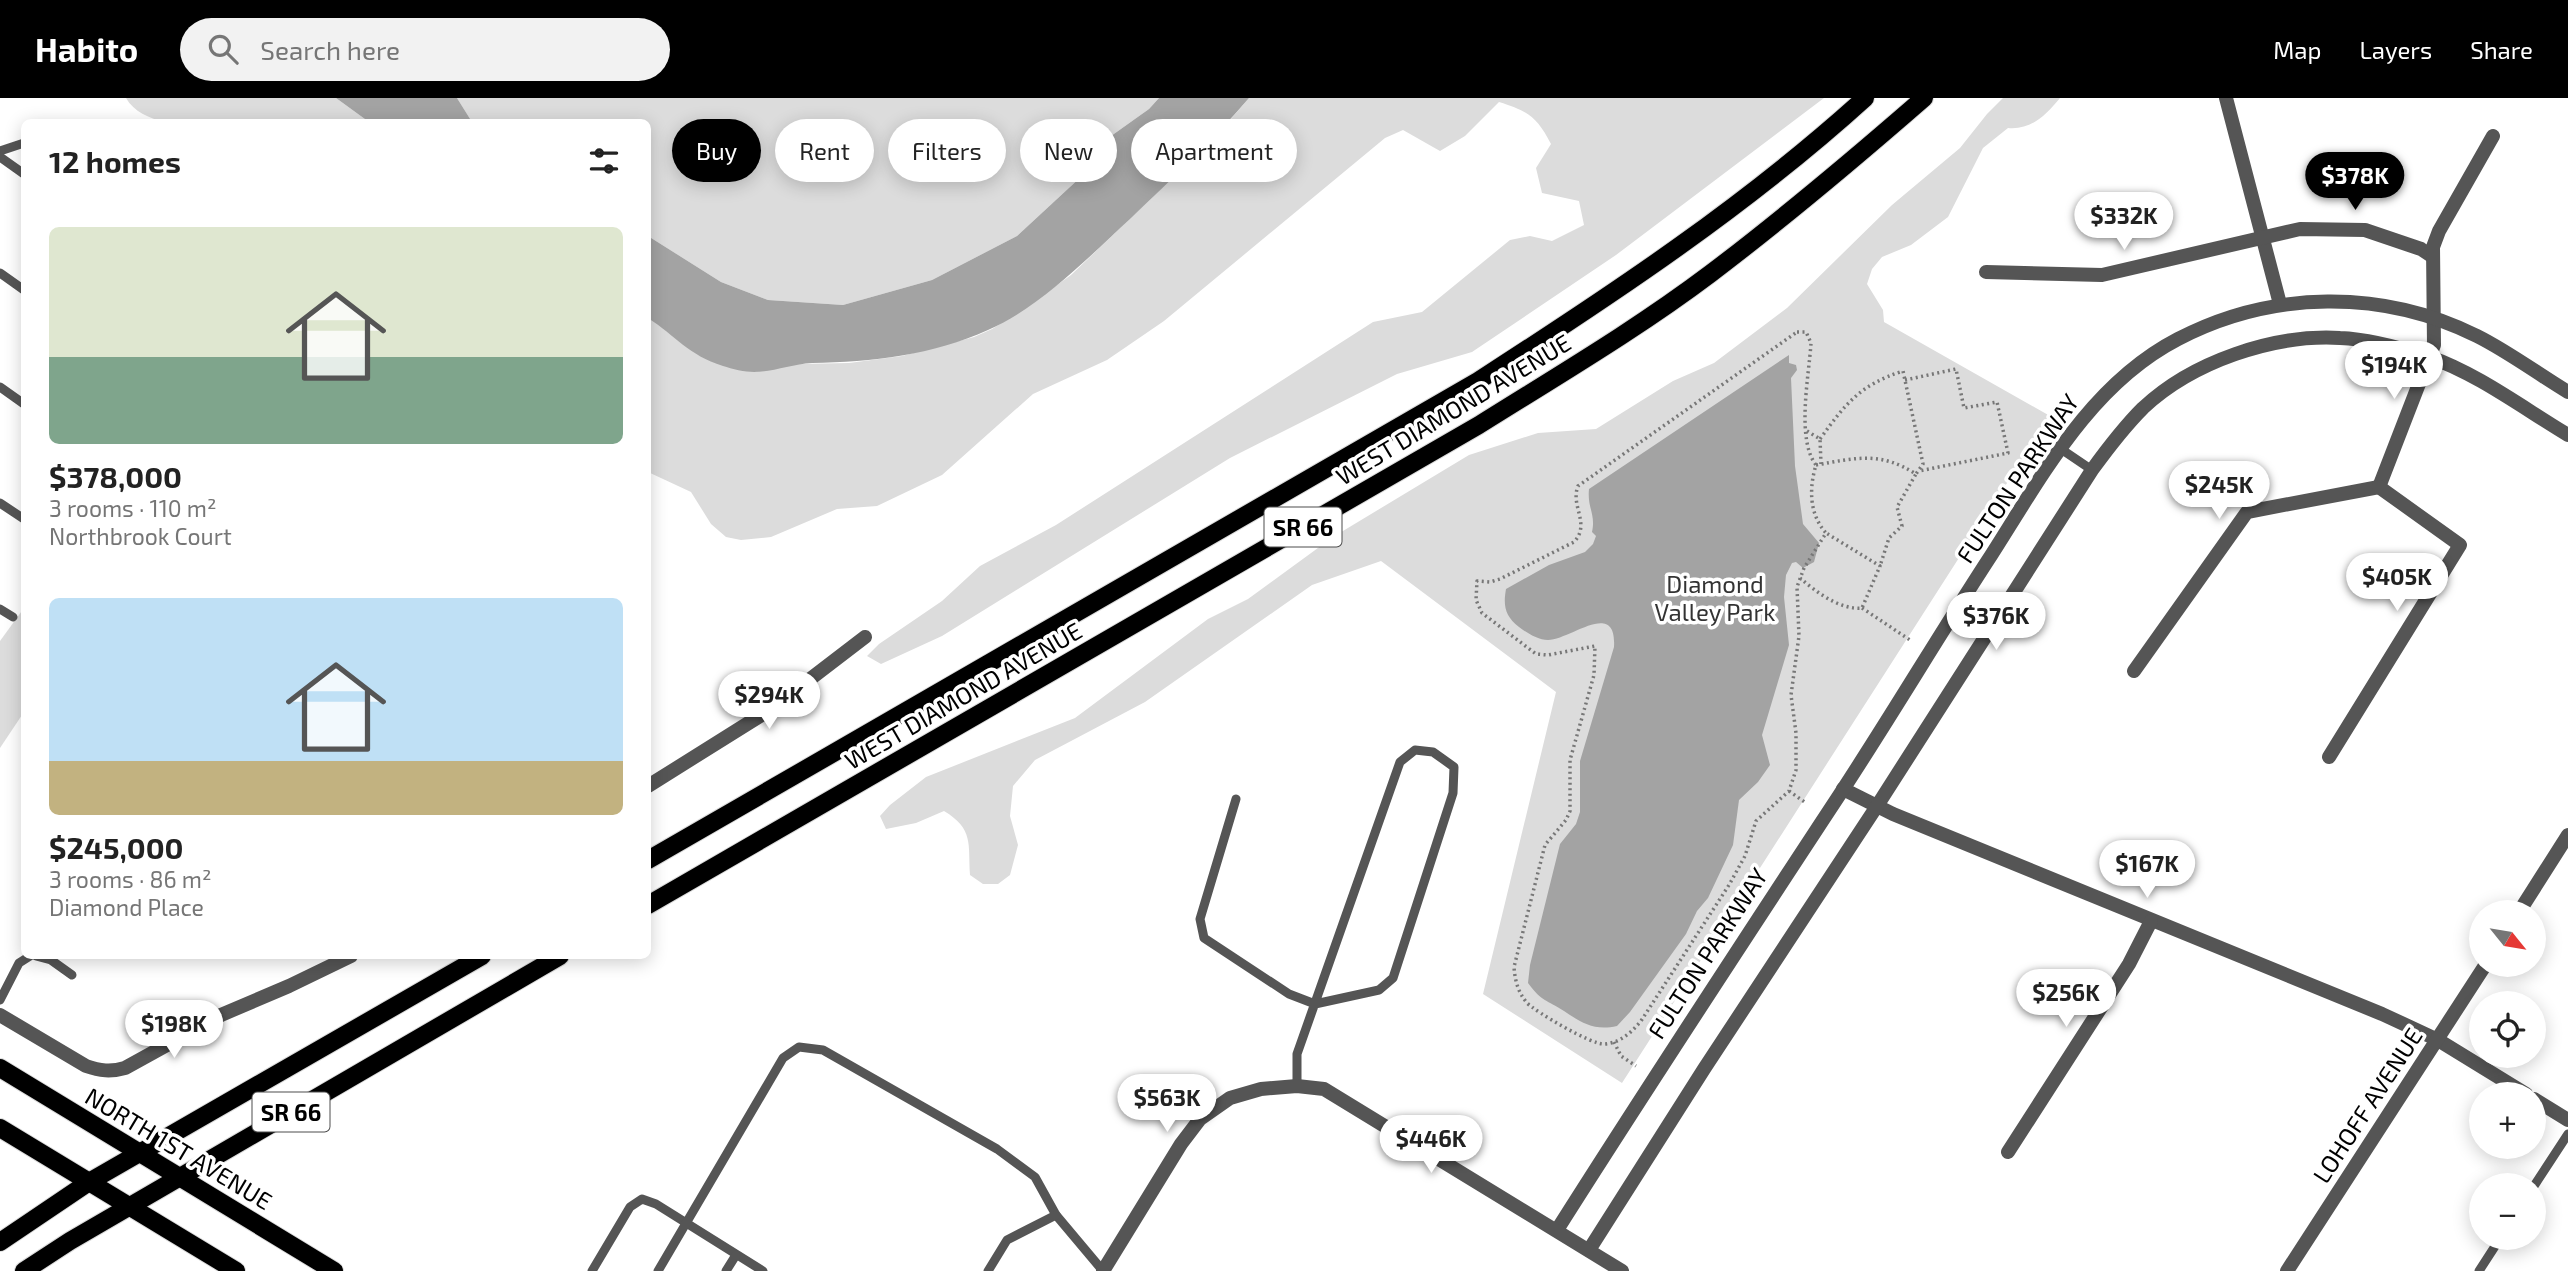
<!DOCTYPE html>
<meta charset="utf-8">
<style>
:root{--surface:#fff;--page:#f2f2f2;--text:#222;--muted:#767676;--accent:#000}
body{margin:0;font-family:"Exo 2",sans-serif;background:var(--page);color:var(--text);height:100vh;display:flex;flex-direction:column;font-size:26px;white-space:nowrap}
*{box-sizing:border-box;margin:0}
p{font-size:23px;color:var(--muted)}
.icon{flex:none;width:38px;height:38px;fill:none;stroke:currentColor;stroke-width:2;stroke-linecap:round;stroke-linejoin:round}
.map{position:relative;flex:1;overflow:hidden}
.drawer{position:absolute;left:21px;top:21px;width:630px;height:840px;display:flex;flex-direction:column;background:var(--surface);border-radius:10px;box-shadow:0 4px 18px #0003}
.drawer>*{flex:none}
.banner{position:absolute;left:672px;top:21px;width:665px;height:63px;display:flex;gap:14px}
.needle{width:46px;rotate:120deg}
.buttons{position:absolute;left:2469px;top:802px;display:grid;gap:14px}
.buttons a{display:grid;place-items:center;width:77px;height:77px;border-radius:50%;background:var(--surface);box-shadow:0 4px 18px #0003;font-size:35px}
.price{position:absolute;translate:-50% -60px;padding:0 16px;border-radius:24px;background:#fff;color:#222;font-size:23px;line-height:46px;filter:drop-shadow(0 2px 4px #0008)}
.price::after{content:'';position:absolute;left:50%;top:42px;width:21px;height:16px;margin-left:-10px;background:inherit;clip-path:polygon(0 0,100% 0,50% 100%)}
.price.on{background:var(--accent);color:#fff}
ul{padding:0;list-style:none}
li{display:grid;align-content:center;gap:14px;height:371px;padding:0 28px}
li span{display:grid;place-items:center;height:217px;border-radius:10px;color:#555}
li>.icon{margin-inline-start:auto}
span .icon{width:126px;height:126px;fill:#fffc;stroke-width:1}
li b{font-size:30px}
h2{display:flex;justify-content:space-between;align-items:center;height:84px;padding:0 28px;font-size:30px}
.chip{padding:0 24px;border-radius:32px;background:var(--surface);box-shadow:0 4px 18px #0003;font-size:24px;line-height:63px}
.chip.on{background:var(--accent);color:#fff}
header{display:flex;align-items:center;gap:42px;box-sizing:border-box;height:98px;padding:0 35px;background:var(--accent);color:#fff}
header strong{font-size:33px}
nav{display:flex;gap:38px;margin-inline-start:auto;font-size:24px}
.search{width:490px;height:63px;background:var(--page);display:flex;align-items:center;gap:18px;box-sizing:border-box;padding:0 24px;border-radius:38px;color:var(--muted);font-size:26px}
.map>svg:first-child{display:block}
.green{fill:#dcdcdc}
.water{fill:#a3a3a3}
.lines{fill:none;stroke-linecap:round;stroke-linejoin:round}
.primary-casing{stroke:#dbdbdb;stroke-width:20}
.path{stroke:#777;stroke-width:3.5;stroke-dasharray:2 3.5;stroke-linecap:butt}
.service{stroke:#555;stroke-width:9}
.minor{stroke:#555;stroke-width:14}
.primary{stroke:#000;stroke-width:18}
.labels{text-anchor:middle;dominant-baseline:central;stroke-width:7;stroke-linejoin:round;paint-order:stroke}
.shield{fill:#fff;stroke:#4c4c4c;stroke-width:2}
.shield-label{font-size:23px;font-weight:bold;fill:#000}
.street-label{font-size:24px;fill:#000;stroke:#fff}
.park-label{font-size:24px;fill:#333;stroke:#fff}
</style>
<header>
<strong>Habito</strong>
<div class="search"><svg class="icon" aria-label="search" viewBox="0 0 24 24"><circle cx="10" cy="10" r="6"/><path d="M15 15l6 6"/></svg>Search here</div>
<nav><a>Map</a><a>Layers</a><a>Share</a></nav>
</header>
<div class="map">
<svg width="2568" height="1173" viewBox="0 0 2568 1173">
<rect width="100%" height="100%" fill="#fff"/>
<g class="green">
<path d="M126,0h210l33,24h-205c-15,-4 -30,-10 -38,-24z"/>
<polygon points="457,0 1159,0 1149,11 1090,53 1084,76 1017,138 932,182 843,207 768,202 721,184 648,138 648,24 472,24"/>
<path d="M1249,0h575l-208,157 -144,97 -75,22 -167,84 -288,178 -61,28 -14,-8 12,-12 63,-43 38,-35 76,-41 317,-203 49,-10 88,-72 20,-4 22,5 32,-16 -5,-24 -37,-8 -6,-25 15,-24c-14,-27 -23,-33 -52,-42l-34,34 -25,15 -37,-21 -18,8 -221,183 -57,39 -74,34 -91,81 -65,31 -40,3 -66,28 -30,3 -15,-3 -15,-13 -20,-32 -43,-20v-154l106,54 43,-8 52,-1 53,-7 72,-19 18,-8 27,-17 52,-37 107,-102 46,-46z"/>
<path d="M2003,0h57c-15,18 -29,32 -52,30l-25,20 -35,69 -37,28 -29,12 -10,12 -5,15 16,26 1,12 166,94 -428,667 -139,-89 73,-302 -175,-131 -69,24 -167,117 -110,58 -22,26 -3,30 8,29 -8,30 -12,9h-15l-13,-9c-2,-31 4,-46 -26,-64l-28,12 -30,6 -6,-13 10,-11 36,-28 149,-59 133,-99 40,-20 85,-62 136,-82 69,-22 58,-4 77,-48 41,-18 73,-55 105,-103 68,-57 27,-34z"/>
<polygon points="24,510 24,614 0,650 0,543"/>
</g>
<g class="water">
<polygon points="336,0 457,0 472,24 369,24"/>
<path d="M1159,0h90c-37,43 -78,82 -119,121 -41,38 -91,89 -142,111 -55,25 -116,32 -176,33 -20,1 -39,9 -58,9 -9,0 -22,-3 -31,-6 -35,-11 -47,-30 -75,-48v-82l73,46 47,18 75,5 89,-25 85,-44 67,-62 6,-23 59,-42z"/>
<path d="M1789,257v8l7,2 1,5 -6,8 4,88 8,58 16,19 -5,19 -11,6 -7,-6 -4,1 -6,12 -2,22 5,48 -27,90 8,30 -12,17 -19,18 -6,45 -25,53 -11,13 -11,23 -56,78 -13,14c-23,5 -35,-3 -53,-15 -18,-12 -21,-8 -36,-28l2,-18 30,-121 16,-20 4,-12v-51l34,-114c3,-49 -44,-7 -66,-7 -10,0 -21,-7 -29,-13 -14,-11 -16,-21 -13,-38l43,-24 36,-13 8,-8 3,-8 -4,-4c4,-18 -5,-24 -3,-43z"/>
</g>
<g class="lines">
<g class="primary-casing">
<g id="primary">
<path d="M648,762l830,-479c135,-87 268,-175 387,-283"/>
<path d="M648,807l831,-480c78,-49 158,-96 231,-151 74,-56 144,-115 214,-176"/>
<polyline points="0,970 334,1173"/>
<polyline points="0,1030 236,1173"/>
<polyline points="0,1144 89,1084 482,858"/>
<polyline points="24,1173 70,1143 560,858"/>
</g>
</g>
<g class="path">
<path d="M1797,234h9l5,11c-2,33 -15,96 5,122 -7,23 -7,49 10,68l-22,35 -7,19 2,49 -8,59 5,38v37l-7,21 -33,30 -11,35 -16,29 -88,136c-10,12 -21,22 -37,23 -12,1 -68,-32 -77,-41 -9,-11 -12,-22 -13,-36l31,-122 21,-25 4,-9v-51l24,-85 1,-29 -47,9 -12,-1 -54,-41 -6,-13 1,-19 13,1 10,-3 74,-37c17,-18 -4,-36 4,-56z"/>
<polyline points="1905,282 1956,271 1964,310 1997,304 2008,355 1919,373"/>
<polyline points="1807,333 1820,341 1821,366"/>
<path d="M1820,341c26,-36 40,-54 83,-68l20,93 -7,10"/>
<path d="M1816,367c40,-7 64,-14 100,9l-19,33 5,19 -13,12 -9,28"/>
<path d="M1800,480c16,14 40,32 62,30l18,-42 -54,-33"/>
<polyline points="1862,510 1910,542"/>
<polyline points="1789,693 1806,705"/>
<polyline points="1614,944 1621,958 1636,968"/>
</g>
<g class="service">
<polyline points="0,53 24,45"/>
<polyline points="0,59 24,76"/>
<polyline points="0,175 24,192"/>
<polyline points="0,289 24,306"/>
<polyline points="2061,351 2092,372"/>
<polyline points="0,405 24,421"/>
<polyline points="0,511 13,519"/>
<polyline points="1236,701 1200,821 1204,840 1289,896 1315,906 1379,892 1393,880 1453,695 1454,669 1433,654 1415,652 1400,664 1297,956 1297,988"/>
<polyline points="36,858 51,862 72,877"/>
<polyline points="0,902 19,865 30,858"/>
<polyline points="2534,1088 2568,1036"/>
<polyline points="592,1173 630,1109 642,1101 656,1106 763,1173"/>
<polyline points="658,1173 783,960 799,949 823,952 997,1051 1035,1079 1056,1117 1103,1173"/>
<polyline points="726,1173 736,1157"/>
<polyline points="988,1173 1007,1142 1056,1117"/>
<polyline points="2479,1173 2501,1139"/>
</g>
<g class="minor">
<polyline points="2226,0 2280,206"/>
<polyline points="1986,174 2102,177 2300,131 2365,132 2421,151 2433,159"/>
<polyline points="2379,389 2434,247 2433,149 2439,133 2493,38"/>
<polyline points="2134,573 2247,414 2379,389"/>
<polyline points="2329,659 2460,447 2379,389"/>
<polyline points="648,688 771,611 865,539"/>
<polyline points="1843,691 1893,716 2382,916 2438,942 2526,996"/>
<polyline points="2519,814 2568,737"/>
<path d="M0,917l86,51c14,5 25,6 39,2l96,-53 68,-29 62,-30"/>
<polyline points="2534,1001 2568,1022"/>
<polyline points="2008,1054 2129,866 2151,823"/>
<path d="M1557,1132c93,-147 189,-293 285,-439 51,-78 99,-159 150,-237 51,-80 99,-170 186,-215 94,-49 205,-50 299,-3 32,16 61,38 91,56"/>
<path d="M1589,1152l115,-181 173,-263 215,-336c16,-22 32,-43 51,-62 49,-46 130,-74 197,-70 29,1 61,10 89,19 46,15 97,53 139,78"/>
<polyline points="1103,1173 1181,1046 1200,1021 1230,1000 1261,991 1297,988 1324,991 1622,1173"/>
<polyline points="2287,1173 2486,866"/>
</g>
<use href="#primary" class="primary"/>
</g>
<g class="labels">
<g class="shield">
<rect x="1264.5" y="409.5" width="77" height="39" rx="5"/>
<rect x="252.5" y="994.5" width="77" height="39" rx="5"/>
</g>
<g class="shield-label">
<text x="1303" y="429">SR 66</text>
<text x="291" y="1014">SR 66</text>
</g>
<g class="street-label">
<text transform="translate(1453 311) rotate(-31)">WEST DIAMOND AVENUE</text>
<text transform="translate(2017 380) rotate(-56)">FULTON PARKWAY</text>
<text transform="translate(963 597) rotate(-30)">WEST DIAMOND AVENUE</text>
<text transform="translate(1707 855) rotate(-57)">FULTON PARKWAY</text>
<text transform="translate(2367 1007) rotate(-57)">LOHOFF AVENUE</text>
<text transform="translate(179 1050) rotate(31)">NORTH 1ST AVENUE</text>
</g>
<g class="park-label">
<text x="1715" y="485">Diamond<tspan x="1715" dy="28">Valley Park</tspan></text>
</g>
</g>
</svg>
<div class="buttons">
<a><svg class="needle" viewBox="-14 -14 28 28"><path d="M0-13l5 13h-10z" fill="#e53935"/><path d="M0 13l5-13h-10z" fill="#767676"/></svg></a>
<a><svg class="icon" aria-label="locate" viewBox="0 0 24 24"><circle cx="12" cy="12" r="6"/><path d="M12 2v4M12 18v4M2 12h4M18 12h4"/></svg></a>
<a>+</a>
<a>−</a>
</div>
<b class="price on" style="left:2355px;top:114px">$378K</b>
<b class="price" style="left:2124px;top:154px">$332K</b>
<b class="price" style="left:2394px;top:303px">$194K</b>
<b class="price" style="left:2219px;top:423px">$245K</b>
<b class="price" style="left:2397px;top:515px">$405K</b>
<b class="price" style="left:1996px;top:554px">$376K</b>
<b class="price" style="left:769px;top:633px">$294K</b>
<b class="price" style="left:2147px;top:802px">$167K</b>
<b class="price" style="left:2066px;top:931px">$256K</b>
<b class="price" style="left:174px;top:962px">$198K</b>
<b class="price" style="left:1167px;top:1036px">$563K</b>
<b class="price" style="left:1431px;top:1077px">$446K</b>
<div class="banner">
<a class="chip on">Buy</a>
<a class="chip">Rent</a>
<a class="chip">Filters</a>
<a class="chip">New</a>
<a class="chip">Apartment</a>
</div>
<section class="drawer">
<h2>12 homes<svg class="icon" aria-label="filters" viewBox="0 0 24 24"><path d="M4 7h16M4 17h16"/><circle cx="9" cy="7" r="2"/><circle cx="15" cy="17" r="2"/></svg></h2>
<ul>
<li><span style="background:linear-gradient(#dfe7d0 60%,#7fa58c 0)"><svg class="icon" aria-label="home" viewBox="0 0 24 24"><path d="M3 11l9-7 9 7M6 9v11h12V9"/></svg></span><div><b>$378,000</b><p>3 rooms · 110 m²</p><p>Northbrook Court</p></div></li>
<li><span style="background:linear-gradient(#bfe0f5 75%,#c2b280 0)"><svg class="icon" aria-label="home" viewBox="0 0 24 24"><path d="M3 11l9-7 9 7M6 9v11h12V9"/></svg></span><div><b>$245,000</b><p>3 rooms · 86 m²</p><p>Diamond Place</p></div></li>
</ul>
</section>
</div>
